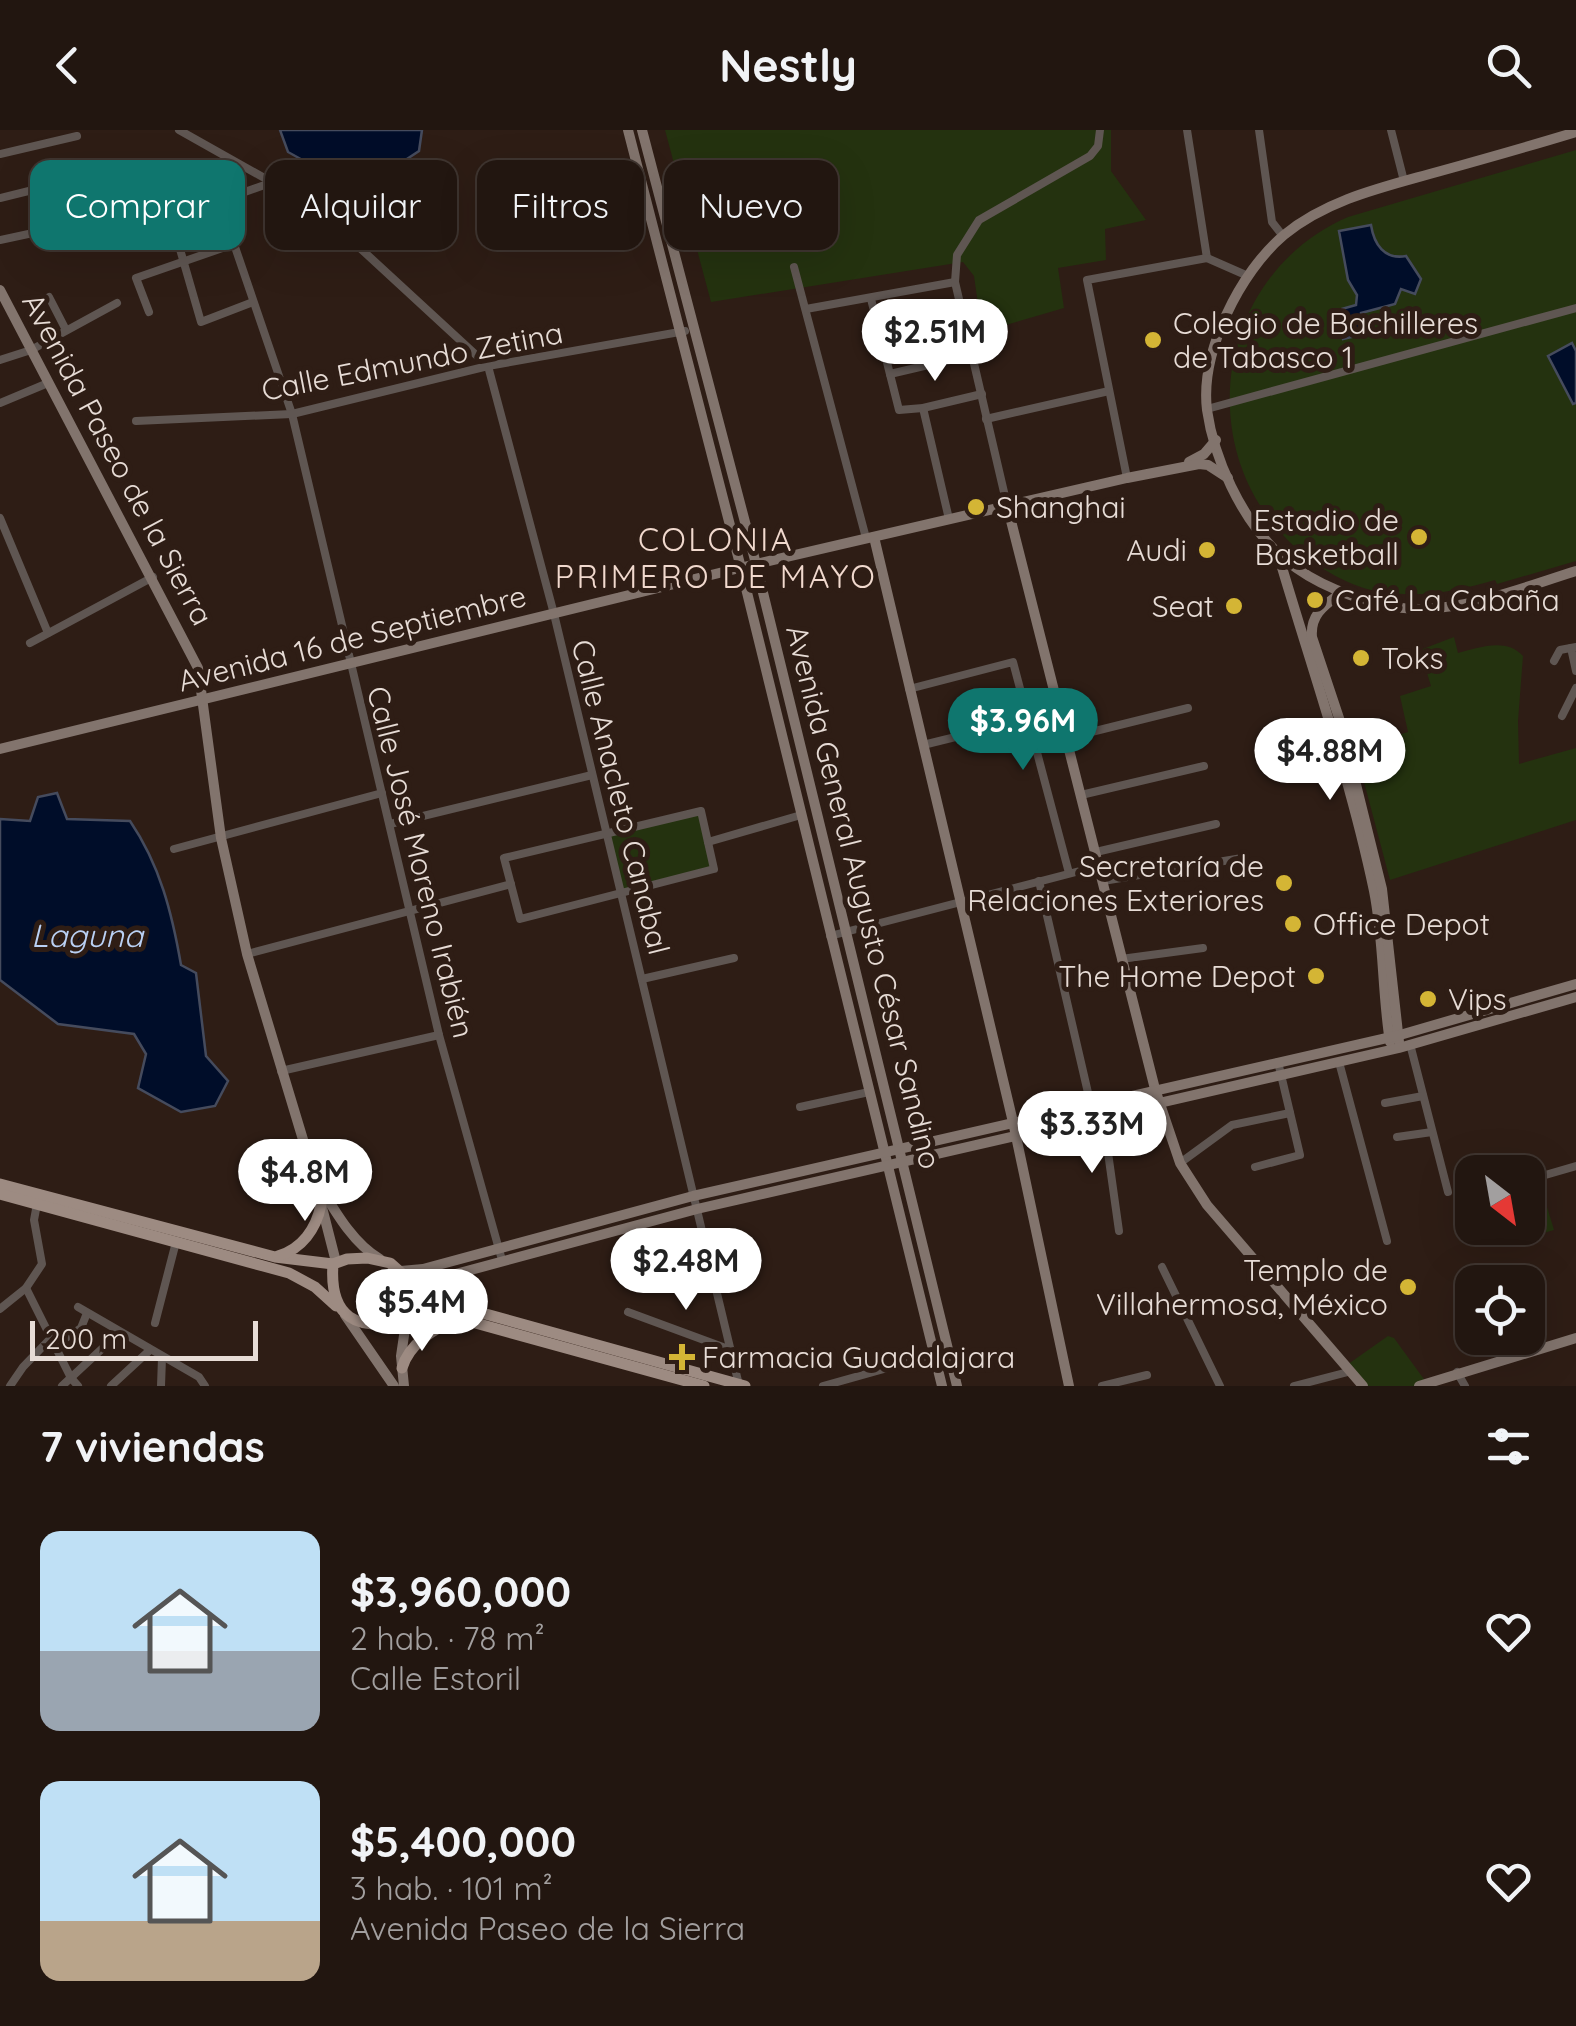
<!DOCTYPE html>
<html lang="es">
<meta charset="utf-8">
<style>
:root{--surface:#221610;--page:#2e231e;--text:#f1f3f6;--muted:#a29f9f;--line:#3f3530;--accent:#0f766e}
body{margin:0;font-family:Quicksand,sans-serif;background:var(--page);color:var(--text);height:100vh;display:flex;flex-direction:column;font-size:38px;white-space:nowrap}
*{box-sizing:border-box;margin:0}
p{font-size:32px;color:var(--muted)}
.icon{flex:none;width:55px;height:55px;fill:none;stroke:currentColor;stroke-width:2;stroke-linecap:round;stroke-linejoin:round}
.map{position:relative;height:1256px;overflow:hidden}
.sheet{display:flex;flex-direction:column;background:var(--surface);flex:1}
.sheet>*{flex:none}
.hud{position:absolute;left:30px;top:30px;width:1000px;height:90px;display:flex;gap:20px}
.needle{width:65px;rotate:149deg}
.controls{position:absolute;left:1455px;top:1025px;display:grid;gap:20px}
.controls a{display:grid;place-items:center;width:90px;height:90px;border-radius:20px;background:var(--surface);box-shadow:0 10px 40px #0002,0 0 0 2px var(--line);font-size:50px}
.scale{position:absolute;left:30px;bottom:25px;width:228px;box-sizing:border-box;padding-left:10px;border:5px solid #e7dcd6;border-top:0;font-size:28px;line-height:35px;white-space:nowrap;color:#e7dcd6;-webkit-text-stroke:8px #2e1d15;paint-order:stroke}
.price{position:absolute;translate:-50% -85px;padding:0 22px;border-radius:35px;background:#fff;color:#222;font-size:32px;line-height:65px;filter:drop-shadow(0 2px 5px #0008)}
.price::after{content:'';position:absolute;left:50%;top:60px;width:30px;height:22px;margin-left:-15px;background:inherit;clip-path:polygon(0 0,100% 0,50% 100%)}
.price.on{background:var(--accent);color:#fff}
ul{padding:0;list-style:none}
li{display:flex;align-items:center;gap:30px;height:250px;padding:0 40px}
li span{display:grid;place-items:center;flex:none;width:280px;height:200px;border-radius:20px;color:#555}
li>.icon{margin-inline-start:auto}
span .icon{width:120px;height:120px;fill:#fffc;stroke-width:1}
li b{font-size:42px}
h2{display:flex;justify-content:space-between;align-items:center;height:120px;padding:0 40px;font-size:42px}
.tag{padding:0 35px;border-radius:20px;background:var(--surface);box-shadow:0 10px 40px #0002,0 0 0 2px var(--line);font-size:35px;line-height:90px}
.tag.on{background:var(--accent);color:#fff}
header{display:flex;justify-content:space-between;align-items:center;height:130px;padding:0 40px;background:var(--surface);font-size:45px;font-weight:700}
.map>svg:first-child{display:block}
.green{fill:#24320f}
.water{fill:#000d29;stroke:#454b5d;stroke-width:2.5}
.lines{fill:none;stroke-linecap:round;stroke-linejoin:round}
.street{stroke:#5f5652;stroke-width:8}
.secondary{stroke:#82746d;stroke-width:10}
.primary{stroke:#9d8b82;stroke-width:11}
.poi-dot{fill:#d4b535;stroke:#2e1d15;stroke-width:4}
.labels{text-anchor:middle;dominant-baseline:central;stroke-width:10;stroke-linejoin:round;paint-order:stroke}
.poi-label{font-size:30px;fill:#e7dcd6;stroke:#2e1d15;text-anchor:start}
.street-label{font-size:30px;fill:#e7dcd6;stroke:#2e1d15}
.neighbourhood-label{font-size:32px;letter-spacing:2.5px;fill:#f1d9ce;stroke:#2e1d15}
.water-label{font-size:32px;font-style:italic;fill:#bad1f5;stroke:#2e1d15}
</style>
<header><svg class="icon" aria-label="back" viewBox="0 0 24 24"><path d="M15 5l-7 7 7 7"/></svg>Nestly<svg class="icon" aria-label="search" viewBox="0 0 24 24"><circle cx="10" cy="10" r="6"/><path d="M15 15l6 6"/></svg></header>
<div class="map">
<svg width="1576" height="1256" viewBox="0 0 1576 1256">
<rect width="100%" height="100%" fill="#2e1d15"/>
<g class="green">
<polygon points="665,0 1111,0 1111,41 1146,90 1105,99 1106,130 1058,138 1064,178 982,202 974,146 963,132 711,172"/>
<path d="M1576,20v411l-79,23 -2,-4c-38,11 -73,18 -113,12 -31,-4 -64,-24 -87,-45 -106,-96 -79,-273 53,-330z"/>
<path d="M1454,507l4,16c20,-5 48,-16 65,3l-5,65 1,43 57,-16v72l-186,60 -35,-132 53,-16 -8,-36 31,-10 -11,-36z"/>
<polygon points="701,681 714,739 619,762 607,705"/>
<polygon points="1544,1067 1554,1100 1533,1106 1528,1088 1528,1073"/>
<polygon points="1388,1206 1394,1208 1426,1252 1419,1256 1364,1256 1344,1237"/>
</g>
<g class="water">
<polygon points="280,0 422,0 419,21 372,52 344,53 288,22"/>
<path d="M1371,95c3,19 13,35 35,31l15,23 -6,15 -14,-5 -6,15 -34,9 -1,22 -17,4 -7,-21 2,-8 18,-5 1,-10 -9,-15 -9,-49z"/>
<polygon points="1572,213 1576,221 1576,273 1573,274 1548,226"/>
<path d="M57,663l10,26 63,2c30,44 42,92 51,144l15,8 10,83 22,25 -13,25 -34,6 -43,-24 8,-34 -12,-20 -76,-10 -58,-44v-161l30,2 8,-24z"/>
</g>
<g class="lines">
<g class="street">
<polyline points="179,0 291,63 361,119 488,236 554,484 739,1255"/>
<polyline points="1187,0 1207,128"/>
<polyline points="1259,0 1272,92 1283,106"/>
<polyline points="1391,0 1404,51"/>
<polyline points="0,24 77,6"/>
<polyline points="0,68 89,46"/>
<polyline points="171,88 201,192 253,172"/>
<polyline points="123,105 273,52"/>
<polyline points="0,110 98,89"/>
<polyline points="1207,128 1248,146"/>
<polyline points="794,137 866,408"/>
<polyline points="49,167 66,200"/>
<polyline points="871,169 899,280 923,278 982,264"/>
<polyline points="806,179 955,152"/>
<polyline points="149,182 136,148 234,114 292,284 439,905 502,1130"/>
<polyline points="0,230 31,220 117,173"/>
<polyline points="890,244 971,225"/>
<polyline points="0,273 48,253"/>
<polyline points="923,278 949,389"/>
<polyline points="1207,279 1576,178"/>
<polyline points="986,289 1109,261"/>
<polyline points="136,291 292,284 488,236 685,201"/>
<polyline points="1127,348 1087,150 1207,128"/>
<polyline points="1007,375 955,152 957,125 979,90 1090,26 1098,16 1100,0"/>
<polyline points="0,388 48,503"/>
<polyline points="30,513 153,447"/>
<polyline points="1571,518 1576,541"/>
<polyline points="1554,531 1560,520 1576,517"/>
<polyline points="909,559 1013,532 1069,743"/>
<polyline points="1562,586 1576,558"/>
<polyline points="1067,608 1188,578"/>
<polyline points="923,615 1061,581"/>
<polyline points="1081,665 1204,636"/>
<polygon points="701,681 714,739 520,789 504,728"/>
<polyline points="390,694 592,645"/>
<polyline points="708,712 801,685"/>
<polyline points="174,719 382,663"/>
<polyline points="1096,722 1216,694"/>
<polyline points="1039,751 1092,980"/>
<polyline points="1103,751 1242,728"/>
<polyline points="830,806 1099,736"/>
<polyline points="247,824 511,754"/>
<polyline points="1121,829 1203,818"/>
<polyline points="642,849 734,828"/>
<polyline points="1410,914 1448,1062"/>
<polyline points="1339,932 1387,1111"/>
<polyline points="281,941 439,905"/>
<polyline points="1385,973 1423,966"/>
<polyline points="800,977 869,962"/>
<polyline points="1103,987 1119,1101"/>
<polyline points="1397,1007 1432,1002"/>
<polyline points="1180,1033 1232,995 1290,983"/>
<polyline points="1255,1037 1300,1025 1278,932"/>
<polyline points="1528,1050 1576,1036"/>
<polyline points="1469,1067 1472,1066"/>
<polyline points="1162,1137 1220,1256"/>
<polyline points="26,1158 71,1248 78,1256"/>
<polyline points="78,1177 199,1247 205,1256"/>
<polyline points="0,1179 26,1158 42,1134 34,1090 37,1074"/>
<polyline points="628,1182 731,1220"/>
<polyline points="155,1193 176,1112"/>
<polyline points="54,1216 81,1198 87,1183"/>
<polyline points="1457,1242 1465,1256"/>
<polyline points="10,1256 23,1237 50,1209"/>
<polyline points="62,1256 120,1202"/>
<polyline points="111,1256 150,1220"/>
<polyline points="161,1256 162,1228"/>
<polyline points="823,1256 948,1221"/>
<polyline points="1102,1256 1147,1245"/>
<polyline points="1294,1256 1348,1242"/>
</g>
<g class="secondary">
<polyline points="628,0 741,438 942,1256"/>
<polyline points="642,0 756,434 957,1256"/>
<path d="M1576,2c-46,14 -92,27 -139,40 -53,15 -109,27 -153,63 -44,37 -84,117 -77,175 7,49 34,107 69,141 28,28 70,45 108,54 62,15 133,-16 192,-34"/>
<polyline points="0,160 198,538 221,708 247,824 314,1046 336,1132"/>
<polyline points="1189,332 1204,324 1216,310"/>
<polyline points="1007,375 1155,959 1180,1033 1207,1075 1363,1256"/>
<polyline points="874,407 1013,992 1069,1256"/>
<path d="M1278,424c33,112 72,223 96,337 10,50 8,101 16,151"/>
<path d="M1342,462c-17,13 -32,22 -30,45l29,87 41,165 17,153"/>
<polyline points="0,619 756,434 1127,348 1199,334 1208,335 1228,348"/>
<path d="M321,1058c15,25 33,56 59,71"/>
<polyline points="401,1141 423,1139 693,1066 1400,905 1576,854"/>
<polyline points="415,1155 697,1079 1399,918 1576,867"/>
<polyline points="345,1185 394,1256"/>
<polyline points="404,1256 401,1226 406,1192"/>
<polyline points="1419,1256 1576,1208"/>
</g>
<g class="primary">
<polyline points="0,1054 275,1127 333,1134"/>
<polyline points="0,1064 289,1143 315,1157 336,1176"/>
<path d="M278,1126c24,-7 38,-27 43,-51"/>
<path d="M367,1128l23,5 25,22 1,19 -10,18c-50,9 -77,-4 -73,-58l14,-5z"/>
<polyline points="417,1165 745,1256"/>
<polyline points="412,1185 461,1189 704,1256"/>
<path d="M402,1238c7,-24 32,-40 54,-48"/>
</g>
</g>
<g class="poi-dot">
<circle cx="1153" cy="210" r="10"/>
<circle cx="976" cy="377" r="10"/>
<circle cx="1419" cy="407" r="10"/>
<circle cx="1207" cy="420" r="10"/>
<circle cx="1315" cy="470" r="10"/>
<circle cx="1234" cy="476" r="10"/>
<circle cx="1361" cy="528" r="10"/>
<circle cx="1284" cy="753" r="10"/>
<circle cx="1293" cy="794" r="10"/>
<circle cx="1316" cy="846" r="10"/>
<circle cx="1428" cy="869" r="10"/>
<circle cx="1408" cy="1157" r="10"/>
<path d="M677 1212h10v10h10v10h-10v10h-10v-10h-10v-10h10z"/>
</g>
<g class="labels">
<g class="poi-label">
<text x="1173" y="193">Colegio de Bachilleres<tspan x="1173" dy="34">de Tabasco 1</tspan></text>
<text x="996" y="377">Shanghai</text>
<text x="1399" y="390" text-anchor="end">Estadio de<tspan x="1399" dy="34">Basketball</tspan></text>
<text x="1187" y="420" text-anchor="end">Audi</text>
<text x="1335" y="470">Café La Cabaña</text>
<text x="1214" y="476" text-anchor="end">Seat</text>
<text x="1381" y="528">Toks</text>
<text x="1264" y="736" text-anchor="end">Secretaría de<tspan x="1264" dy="34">Relaciones Exteriores</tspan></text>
<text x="1313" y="794">Office Depot</text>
<text x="1296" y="846" text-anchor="end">The Home Depot</text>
<text x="1448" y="869">Vips</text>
<text x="1388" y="1140" text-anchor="end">Templo de<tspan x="1388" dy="34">Villahermosa, México</tspan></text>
<text x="702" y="1227">Farmacia Guadalajara</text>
</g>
<g class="street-label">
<text transform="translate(412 231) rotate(-11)">Calle Edmundo Zetina</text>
<text transform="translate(118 329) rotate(62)">Avenida Paseo de la Sierra</text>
<text transform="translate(352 508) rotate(-14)">Avenida 16 de Septiembre</text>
<text transform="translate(621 667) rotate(76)">Calle Anacleto Canabal</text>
<text transform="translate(421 732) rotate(76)">Calle José Moreno Irabién</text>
<text transform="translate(864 767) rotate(76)">Avenida General Augusto César Sandino</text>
</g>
<g class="neighbourhood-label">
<text x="716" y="409">COLONIA<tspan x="716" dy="37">PRIMERO DE MAYO</tspan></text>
</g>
<g class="water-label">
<text x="87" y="805">Laguna</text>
</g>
</g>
</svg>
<div class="controls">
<a><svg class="needle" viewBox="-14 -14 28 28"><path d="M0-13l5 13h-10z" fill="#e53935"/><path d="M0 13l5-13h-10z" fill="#a29f9f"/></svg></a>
<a><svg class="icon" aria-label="locate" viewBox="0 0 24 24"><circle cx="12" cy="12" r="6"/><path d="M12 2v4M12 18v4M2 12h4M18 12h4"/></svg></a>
</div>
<div class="scale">200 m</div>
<b class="price" style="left:935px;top:254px">$2.51M</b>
<b class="price on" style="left:1023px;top:643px">$3.96M</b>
<b class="price" style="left:1330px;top:673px">$4.88M</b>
<b class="price" style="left:1092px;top:1046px">$3.33M</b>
<b class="price" style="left:305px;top:1094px">$4.8M</b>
<b class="price" style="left:686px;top:1183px">$2.48M</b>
<b class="price" style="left:422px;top:1224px">$5.4M</b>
<div class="hud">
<a class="tag on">Comprar</a>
<a class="tag">Alquilar</a>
<a class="tag">Filtros</a>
<a class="tag">Nuevo</a>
</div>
</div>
<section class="sheet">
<h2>7 viviendas<svg class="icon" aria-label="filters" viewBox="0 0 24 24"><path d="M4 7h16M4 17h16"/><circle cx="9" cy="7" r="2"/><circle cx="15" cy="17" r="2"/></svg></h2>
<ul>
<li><span style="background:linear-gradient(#bfe0f5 60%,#9aa5b1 0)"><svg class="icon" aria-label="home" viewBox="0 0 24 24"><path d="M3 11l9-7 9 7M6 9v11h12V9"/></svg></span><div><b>$3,960,000</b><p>2 hab. · 78 m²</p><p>Calle Estoril</p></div><svg class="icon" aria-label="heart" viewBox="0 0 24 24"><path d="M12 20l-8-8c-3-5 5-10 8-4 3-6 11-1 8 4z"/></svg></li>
<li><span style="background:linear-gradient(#bfe0f5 70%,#b9a48a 0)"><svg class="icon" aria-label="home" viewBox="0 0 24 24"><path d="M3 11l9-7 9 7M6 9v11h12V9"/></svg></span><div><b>$5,400,000</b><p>3 hab. · 101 m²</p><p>Avenida Paseo de la Sierra</p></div><svg class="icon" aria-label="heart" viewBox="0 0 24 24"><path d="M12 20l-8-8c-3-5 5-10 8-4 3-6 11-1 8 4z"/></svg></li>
</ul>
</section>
